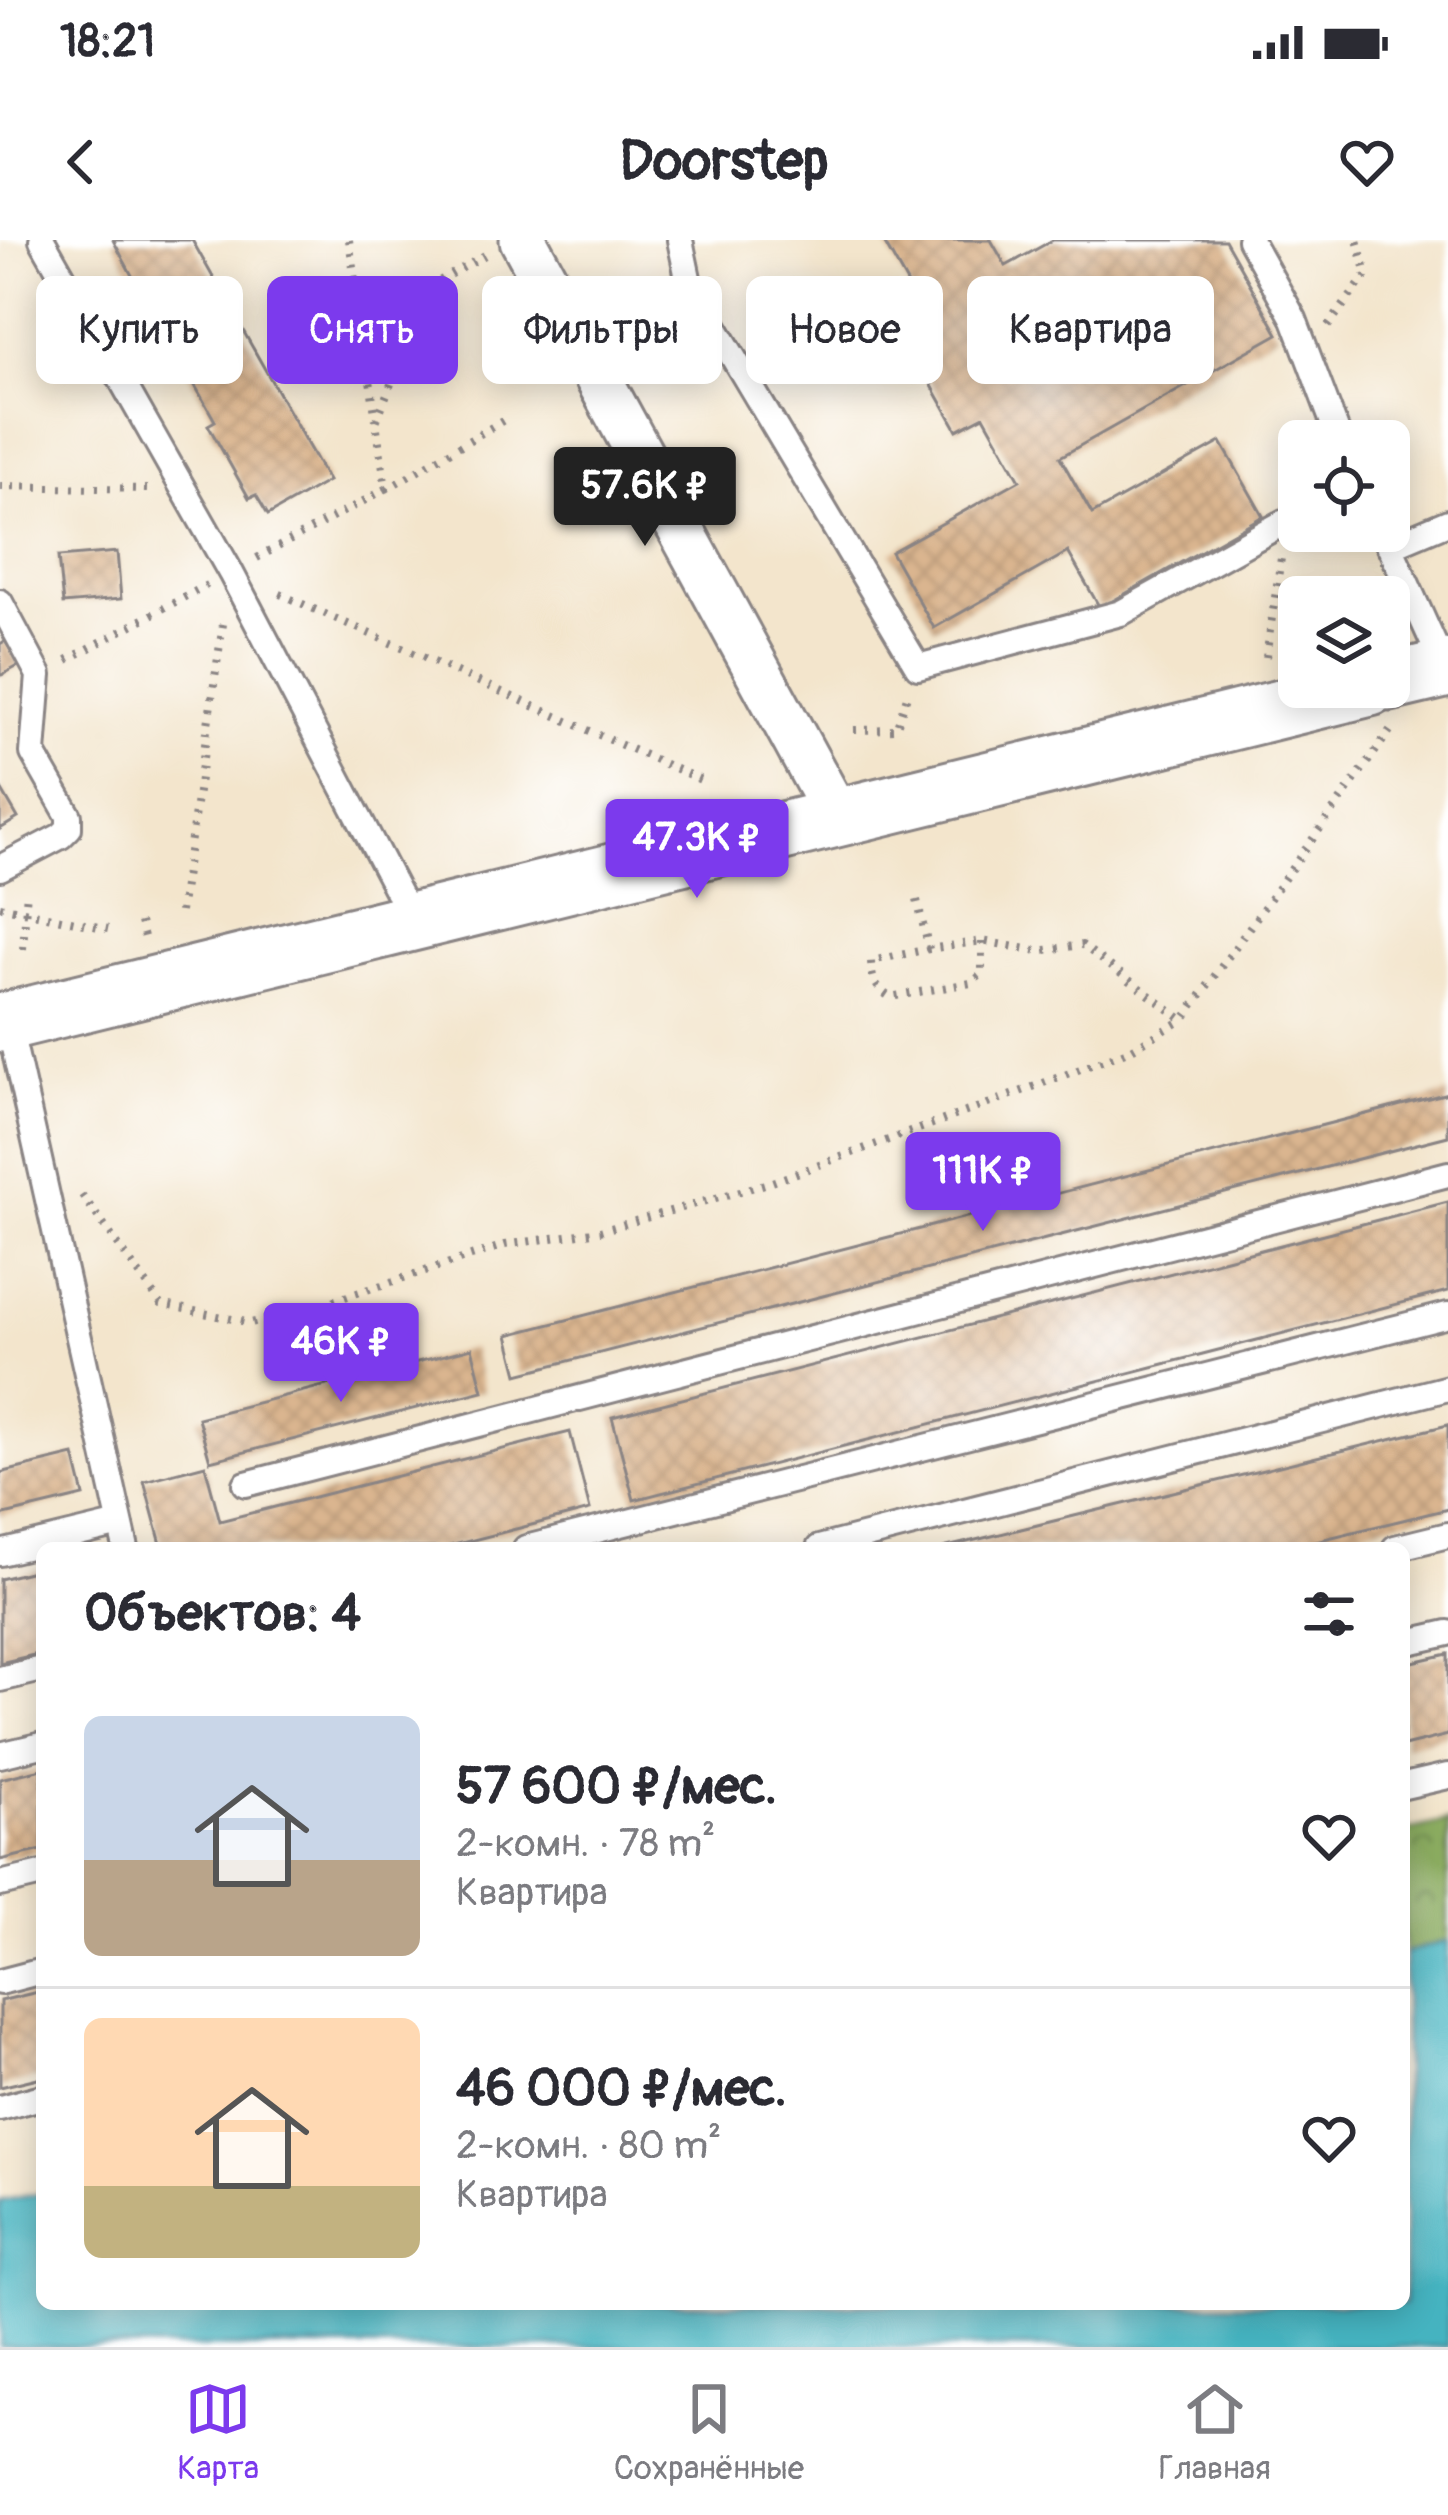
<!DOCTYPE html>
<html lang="ru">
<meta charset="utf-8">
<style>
:root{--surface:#fff;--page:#f2f2f3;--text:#2b2b33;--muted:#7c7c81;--line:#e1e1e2;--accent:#7c3aed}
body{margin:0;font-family:Pangolin,sans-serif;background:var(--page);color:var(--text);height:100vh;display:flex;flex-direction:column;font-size:45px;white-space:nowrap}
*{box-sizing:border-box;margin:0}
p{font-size:39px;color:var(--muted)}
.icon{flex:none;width:66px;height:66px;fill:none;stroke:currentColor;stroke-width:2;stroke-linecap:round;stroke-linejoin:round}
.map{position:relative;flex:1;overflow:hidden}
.drawer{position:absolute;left:36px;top:1302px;width:1374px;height:768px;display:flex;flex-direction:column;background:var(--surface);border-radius:18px;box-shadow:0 6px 30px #0003}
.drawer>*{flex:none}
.banner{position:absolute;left:36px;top:36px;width:1377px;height:108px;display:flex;gap:24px}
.fabs{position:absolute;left:1278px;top:180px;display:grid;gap:24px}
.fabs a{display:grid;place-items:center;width:132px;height:132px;border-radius:18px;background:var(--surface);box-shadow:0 6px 30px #0003;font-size:60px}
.price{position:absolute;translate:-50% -102px;padding:0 27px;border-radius:12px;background:var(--accent);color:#fff;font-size:39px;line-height:78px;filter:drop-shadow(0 3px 6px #0008)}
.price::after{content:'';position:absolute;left:50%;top:72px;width:36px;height:27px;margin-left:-18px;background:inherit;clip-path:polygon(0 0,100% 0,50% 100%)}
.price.current{background:#222;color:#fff}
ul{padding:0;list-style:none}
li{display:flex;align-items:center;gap:36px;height:300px;padding:0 48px}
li+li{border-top:3px solid var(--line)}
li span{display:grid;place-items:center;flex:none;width:336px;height:240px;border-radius:18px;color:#555}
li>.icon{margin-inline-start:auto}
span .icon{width:144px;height:144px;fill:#fffc;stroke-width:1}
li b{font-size:51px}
h2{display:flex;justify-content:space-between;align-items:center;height:144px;padding:0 48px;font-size:51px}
.tag{padding:0 42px;border-radius:18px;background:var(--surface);box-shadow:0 6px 30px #0003;font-size:42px;line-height:108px}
.tag.current{background:var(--accent);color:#fff}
.status{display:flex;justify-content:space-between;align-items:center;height:84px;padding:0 60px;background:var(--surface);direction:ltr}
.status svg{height:33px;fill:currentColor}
header{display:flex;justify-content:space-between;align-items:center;height:156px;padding:0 48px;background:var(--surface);font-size:54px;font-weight:700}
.menu{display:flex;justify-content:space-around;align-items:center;height:168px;border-top:3px solid var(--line);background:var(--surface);font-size:33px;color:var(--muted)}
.menu a{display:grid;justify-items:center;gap:6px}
.menu .current{color:var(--accent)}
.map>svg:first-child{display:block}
.forest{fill:url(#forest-crowns);stroke:#56674e;stroke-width:3}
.water{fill:#45b3c0;stroke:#346a7e;stroke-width:3}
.building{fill:url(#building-cross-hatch)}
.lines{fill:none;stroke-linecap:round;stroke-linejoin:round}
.service-casing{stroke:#8a8484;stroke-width:30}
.minor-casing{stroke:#8a8484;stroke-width:51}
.tertiary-casing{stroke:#8a8484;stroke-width:63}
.path{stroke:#8a8484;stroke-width:8;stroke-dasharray:3 9;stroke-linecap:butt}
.service{stroke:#fff;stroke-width:24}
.minor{stroke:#fff;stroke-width:45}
.tertiary{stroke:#fff;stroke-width:57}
</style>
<div class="status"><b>18:21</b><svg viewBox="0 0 49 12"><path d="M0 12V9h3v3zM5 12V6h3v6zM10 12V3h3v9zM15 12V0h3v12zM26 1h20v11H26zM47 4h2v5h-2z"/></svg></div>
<header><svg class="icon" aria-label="back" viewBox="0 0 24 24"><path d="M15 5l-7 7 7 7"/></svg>Doorstep<svg class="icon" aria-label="heart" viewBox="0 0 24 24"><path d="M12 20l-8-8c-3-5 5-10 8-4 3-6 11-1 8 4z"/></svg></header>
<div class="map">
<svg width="1448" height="2107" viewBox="0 0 1448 2107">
<defs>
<pattern id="forest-crowns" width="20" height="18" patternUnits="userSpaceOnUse" patternTransform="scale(3)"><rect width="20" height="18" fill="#8bac61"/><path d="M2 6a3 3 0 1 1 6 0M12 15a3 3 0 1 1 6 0" fill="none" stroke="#718c51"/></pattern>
<pattern id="building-cross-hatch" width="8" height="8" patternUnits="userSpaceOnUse" patternTransform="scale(3)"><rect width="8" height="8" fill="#dab58f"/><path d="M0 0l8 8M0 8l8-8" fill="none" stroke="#bb9b7c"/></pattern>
</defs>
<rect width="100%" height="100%" fill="#fff"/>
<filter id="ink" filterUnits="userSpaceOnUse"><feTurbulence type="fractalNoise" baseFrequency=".00833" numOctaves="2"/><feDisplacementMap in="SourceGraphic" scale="24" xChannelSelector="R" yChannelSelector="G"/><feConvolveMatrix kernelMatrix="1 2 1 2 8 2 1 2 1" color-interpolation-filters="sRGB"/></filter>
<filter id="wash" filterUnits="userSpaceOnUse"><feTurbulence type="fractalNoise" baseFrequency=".004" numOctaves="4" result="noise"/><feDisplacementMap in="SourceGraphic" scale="48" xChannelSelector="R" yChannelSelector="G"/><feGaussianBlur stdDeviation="2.7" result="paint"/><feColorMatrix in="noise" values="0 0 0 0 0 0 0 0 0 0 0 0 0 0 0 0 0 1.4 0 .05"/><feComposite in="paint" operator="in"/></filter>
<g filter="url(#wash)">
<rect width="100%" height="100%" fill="#f3e5cc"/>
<polygon class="forest" points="1448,1581 1448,1701 1404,1713 1404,1591"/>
<polygon class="water" points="1448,1701 1448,2107 0,2107 0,1961 42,1953 42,2064 1404,2064 1404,1713"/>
<g id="blocks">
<g class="building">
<polygon points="113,0 192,0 328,241 268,275 256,255 249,258 208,185 215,181 184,126 177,130 129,47 136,43"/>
<polygon points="892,0 991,0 1006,26 1053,0 1225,0 1278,94 1060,217 1092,274 1221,202 1263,276 1100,368 1068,312 934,388 891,312 1020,240 984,176 957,190 899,87 924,73 885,4"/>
<polygon points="117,312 121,359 63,364 58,317"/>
<polygon points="5,401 20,425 0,436 0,404"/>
<polygon points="0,547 18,578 0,589"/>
<polygon points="1448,853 1448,896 518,1134 508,1095"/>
<polygon points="1448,962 1448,1051 634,1260 612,1177"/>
<polygon points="472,1108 483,1151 210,1221 198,1178"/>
<polygon points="1448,1185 1448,1269 1287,1308 943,1308"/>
<polygon points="570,1192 590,1270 442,1308 162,1308 144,1241 205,1225 220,1281"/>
<polygon points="74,1215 84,1256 0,1276 0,1233"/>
<polygon points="42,1329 42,1413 0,1423 0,1339"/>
<polygon points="1448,1414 1448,1495 1404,1506 1404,1424"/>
<polygon points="42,1529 42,1610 0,1620 0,1539"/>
<polygon points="42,1751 42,1837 0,1847 0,1761"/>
</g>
</g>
</g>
<g filter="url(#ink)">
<use href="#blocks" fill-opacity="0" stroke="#8a8484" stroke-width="3"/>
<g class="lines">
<g class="service-casing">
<g id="service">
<polyline points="42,0 231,333 413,681"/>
<polyline points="680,0 689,43 918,427 1121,373 1299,274"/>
<polyline points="1250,0 1294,79 1340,201"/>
<polyline points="1383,291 1445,429"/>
<polyline points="1391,306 1448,282"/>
<polyline points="0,362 39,435 33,513 69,576 69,588 61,596 0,628"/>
<polyline points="8,781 126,1308"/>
<polyline points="246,1244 1448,934"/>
<polyline points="526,1308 1448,1075"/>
<polyline points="819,1308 1448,1148"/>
<polyline points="1395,1308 1448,1295"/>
<polyline points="0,1313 120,1284"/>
<polyline points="1404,1403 1448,1393"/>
<polyline points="0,1439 42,1429"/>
<polyline points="0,1515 42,1505"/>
<polyline points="1404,1546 1448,1536"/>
<polyline points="0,1644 42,1634"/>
<polyline points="0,1742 42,1731"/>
<polyline points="0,1868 42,1857"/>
</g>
</g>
<g class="minor-casing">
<polyline id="minor" points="523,0 838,578"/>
</g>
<g class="tertiary-casing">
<g id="tertiary">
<polyline points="1389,442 1448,428"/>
<polyline points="0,783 1370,447"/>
</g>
</g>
<g class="path">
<polyline points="349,0 376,180"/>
<polyline points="1328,86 1367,34 1357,0"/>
<polyline points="0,246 148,249"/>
<polyline points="386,249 504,180"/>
<polyline points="257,318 386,249 376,182 429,47 485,15"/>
<polyline points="280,354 701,540"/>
<polyline points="1266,417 1281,318"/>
<polyline points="67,420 207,345"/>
<polyline points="854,490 896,489 909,450"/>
<polyline points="917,660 929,709 982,701 1038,711 1082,705 1183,780 1390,491"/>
<polyline points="0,666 108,689"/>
<polyline points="180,672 223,384"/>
<polyline points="140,682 146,704"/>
<polyline points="23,709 27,650"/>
<path d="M929,709l-58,12c1,18 3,26 19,36l81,-14 11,-9v-32"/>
<polyline points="82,955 161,1064 251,1083 308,1069 505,1005 600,991 772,942 996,861 1128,811 1183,780"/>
</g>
<use href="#service" class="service"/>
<use href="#minor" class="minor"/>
<use href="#tertiary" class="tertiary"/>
</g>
</g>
</svg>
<div class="fabs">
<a><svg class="icon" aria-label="locate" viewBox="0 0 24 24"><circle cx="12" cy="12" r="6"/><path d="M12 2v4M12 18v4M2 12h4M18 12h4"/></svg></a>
<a><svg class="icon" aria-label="layers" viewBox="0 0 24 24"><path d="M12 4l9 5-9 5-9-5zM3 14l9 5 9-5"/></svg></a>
</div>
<b class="price current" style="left:645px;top:309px">57.6K ₽</b>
<b class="price" style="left:697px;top:661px">47.3K ₽</b>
<b class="price" style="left:983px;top:994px">111K ₽</b>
<b class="price" style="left:341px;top:1165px">46K ₽</b>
<div class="banner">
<a class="tag">Купить</a>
<a class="tag current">Снять</a>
<a class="tag">Фильтры</a>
<a class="tag">Новое</a>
<a class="tag">Квартира</a>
</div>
<section class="drawer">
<h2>Объектов: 4<svg class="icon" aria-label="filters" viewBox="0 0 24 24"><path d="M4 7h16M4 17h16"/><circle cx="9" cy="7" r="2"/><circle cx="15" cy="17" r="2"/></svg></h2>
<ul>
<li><span style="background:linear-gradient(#c9d6e8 60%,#b9a48a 0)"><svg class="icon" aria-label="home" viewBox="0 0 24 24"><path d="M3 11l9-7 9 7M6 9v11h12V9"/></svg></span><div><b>57 600 ₽/мес.</b><p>2-комн. · 78 m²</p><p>Квартира</p></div><svg class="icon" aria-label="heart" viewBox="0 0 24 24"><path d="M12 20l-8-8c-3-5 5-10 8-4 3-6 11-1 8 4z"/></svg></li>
<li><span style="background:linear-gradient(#ffd9b3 70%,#c2b280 0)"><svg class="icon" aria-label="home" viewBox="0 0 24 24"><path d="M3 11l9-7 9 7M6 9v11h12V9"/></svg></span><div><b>46 000 ₽/мес.</b><p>2-комн. · 80 m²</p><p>Квартира</p></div><svg class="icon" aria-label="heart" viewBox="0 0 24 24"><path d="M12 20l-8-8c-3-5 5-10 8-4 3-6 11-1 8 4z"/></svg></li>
</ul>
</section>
</div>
<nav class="menu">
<a class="current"><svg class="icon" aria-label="map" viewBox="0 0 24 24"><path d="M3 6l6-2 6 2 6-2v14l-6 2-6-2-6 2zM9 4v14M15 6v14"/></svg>Карта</a>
<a><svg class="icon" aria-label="saved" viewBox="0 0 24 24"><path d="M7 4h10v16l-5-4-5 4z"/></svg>Сохранённые</a>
<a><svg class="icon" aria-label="home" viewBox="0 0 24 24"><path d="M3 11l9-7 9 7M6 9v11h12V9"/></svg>Главная</a>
</nav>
